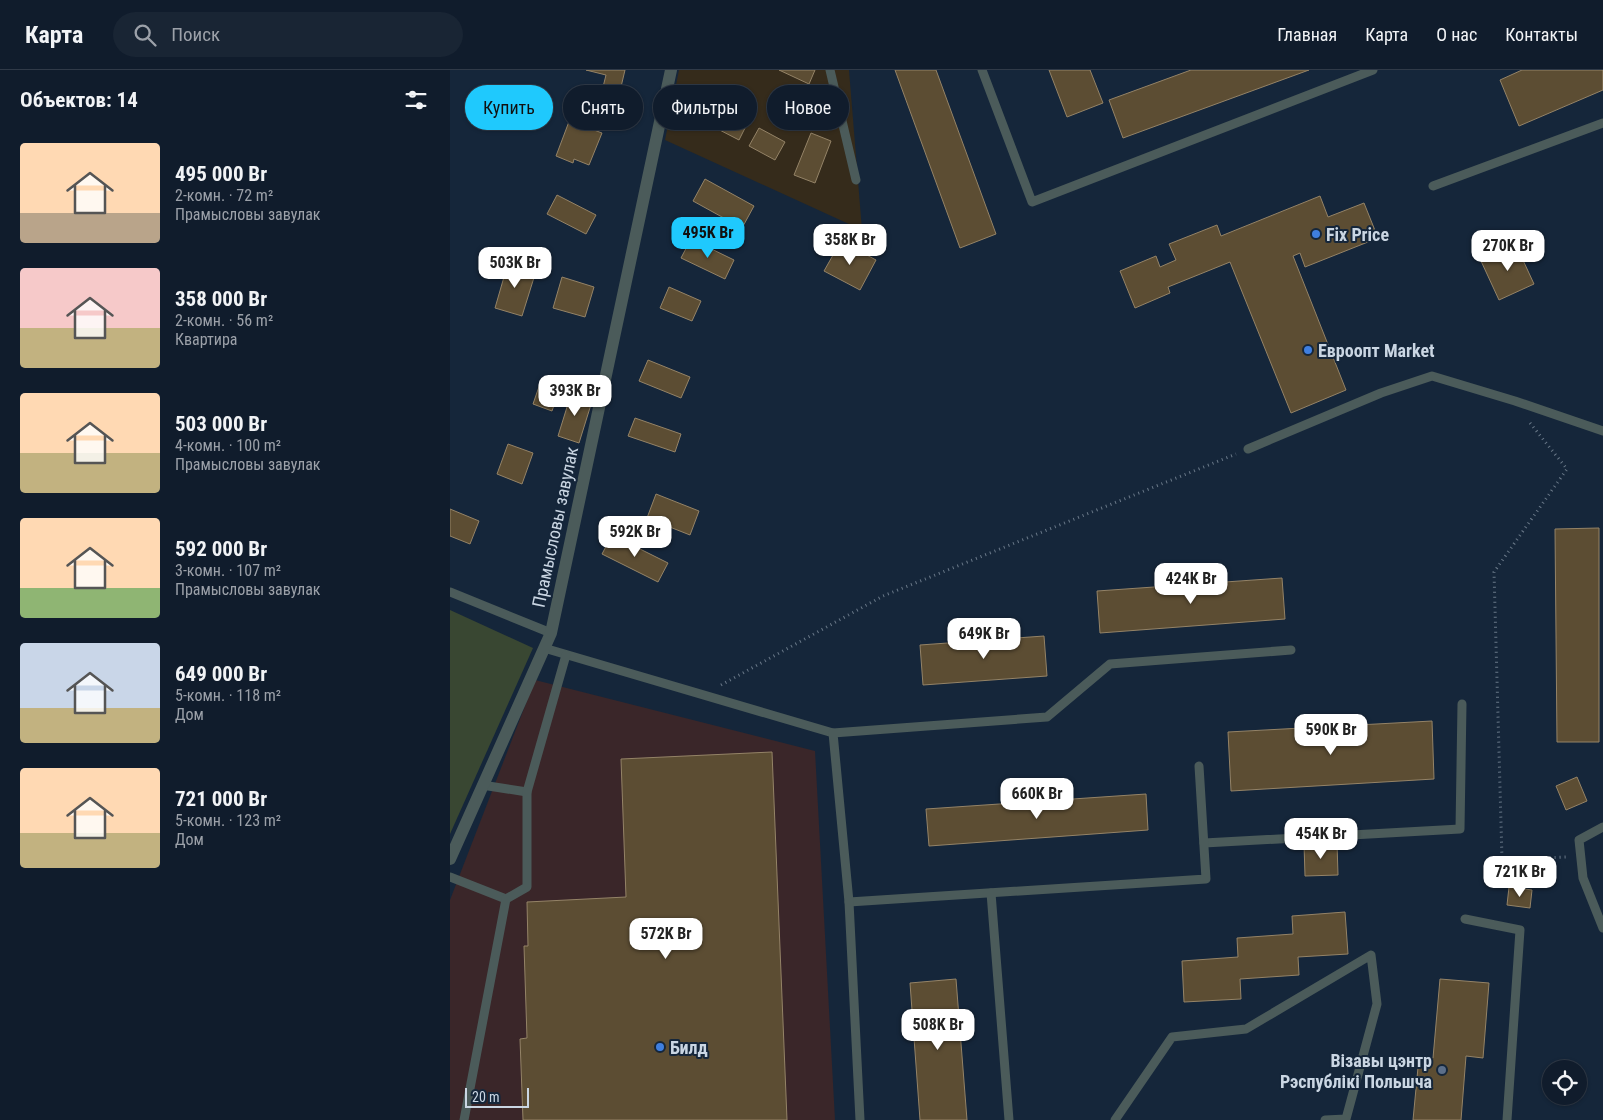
<!DOCTYPE html>
<html lang="ru">
<meta charset="utf-8">
<style>
:root{--surface:#101c2c;--page:#192534;--text:#f1f3f6;--muted:#9ca1a9;--line:#303a48;--accent:#1fc9fd}
body{margin:0;font-family:"Roboto Condensed",sans-serif;background:var(--page);color:var(--text);height:100vh;display:flex;flex-direction:column;font-size:19px;white-space:nowrap}
*{box-sizing:border-box;margin:0}
p{font-size:16px;color:var(--muted)}
.icon{flex:none;width:28px;height:28px;fill:none;stroke:currentColor;stroke-width:2;stroke-linecap:round;stroke-linejoin:round}
.map{position:relative;flex:1;overflow:hidden}
.side{display:flex;flex-direction:column;background:var(--surface);width:450px}
.side>*{flex:none}
.guide{position:absolute;left:15px;top:15px;width:475px;height:45px;display:flex;gap:10px}
.fabs{position:absolute;left:1092px;top:990px;display:grid;gap:10px}
.fabs a{display:grid;place-items:center;width:45px;height:45px;border-radius:50%;background:var(--surface);box-shadow:0 1px 4px #0004,0 0 0 1px var(--line);font-size:25px}
.scale{position:absolute;left:15px;bottom:12px;width:64px;box-sizing:border-box;padding-left:5px;border:2px solid #cad6e3;border-top:0;font-size:14px;line-height:18px;white-space:nowrap;color:#cad6e3;-webkit-text-stroke:4px #15263a;paint-order:stroke}
.price{position:absolute;translate:-50% -42px;padding:0 11px;border-radius:10px;background:#fff;color:#222;font-size:16px;line-height:32px;filter:drop-shadow(0 1px 2px #0008)}
.price::after{content:'';position:absolute;left:50%;top:30px;width:15px;height:11px;margin-left:-8px;background:inherit;clip-path:polygon(0 0,100% 0,50% 100%)}
.price.current{background:var(--accent);color:#111}
ul{padding:0;list-style:none}
li{display:flex;align-items:center;gap:15px;height:125px;padding:0 20px}
li span{display:grid;place-items:center;flex:none;width:140px;height:100px;border-radius:5px;color:#555}
li>.icon{margin-inline-start:auto}
span .icon{width:60px;height:60px;fill:#fffc;stroke-width:1}
li b{font-size:21px}
h2{display:flex;justify-content:space-between;align-items:center;height:60px;padding:0 20px;font-size:21px}
.tag{padding:0 18px;border-radius:22px;background:var(--surface);box-shadow:0 1px 4px #0004,0 0 0 1px var(--line);font-size:18px;line-height:45px}
.tag.current{background:var(--accent);color:#111}
header{display:flex;align-items:center;gap:30px;box-sizing:border-box;height:70px;padding:0 25px;background:var(--surface);border-bottom:1px solid var(--line)}
header strong{font-size:24px}
nav{display:flex;gap:28px;margin-inline-start:auto;font-size:18px}
.search{width:350px;height:45px;background:var(--page);display:flex;align-items:center;gap:12px;box-sizing:border-box;padding:0 18px;border-radius:28px;color:var(--muted);font-size:19px}
main{display:flex;flex:1;min-height:0}
.map>svg:first-child{display:block}
.commercial{fill:#3a2629}
.industrial{fill:#352b1b}
.green{fill:#394732}
.building{fill:#5c4d33;stroke:#948367}
.lines{fill:none;stroke-linecap:round;stroke-linejoin:round}
.path{stroke:#6a7989;stroke-width:3;stroke-dasharray:1 4;stroke-linecap:butt}
.service{stroke:#4b5b5a;stroke-width:9}
.minor{stroke:#4b5b5a;stroke-width:12}
.shop-dot{fill:#3f7fe0;stroke:#15263a;stroke-width:2}
.service-dot{fill:#5c6f8a;stroke:#15263a;stroke-width:2}
.labels{text-anchor:middle;dominant-baseline:central;stroke-width:4;stroke-linejoin:round;paint-order:stroke}
.poi-label{font-size:18px;font-weight:bold;fill:#cad6e3;stroke:#15263a;text-anchor:start}
.street-label{font-size:18px;fill:#cad6e3;stroke:#15263a}
</style>
<header>
<strong>Карта</strong>
<div class="search"><svg class="icon" aria-label="search" viewBox="0 0 24 24"><circle cx="10" cy="10" r="6"/><path d="M15 15l6 6"/></svg>Поиск</div>
<nav><a>Главная</a><a>Карта</a><a>О нас</a><a>Контакты</a></nav>
</header>
<main>
<section class="side">
<h2>Объектов: 14<svg class="icon" aria-label="filters" viewBox="0 0 24 24"><path d="M4 7h16M4 17h16"/><circle cx="9" cy="7" r="2"/><circle cx="15" cy="17" r="2"/></svg></h2>
<ul>
<li><span style="background:linear-gradient(#ffd9b3 70%,#b9a48a 0)"><svg class="icon" aria-label="home" viewBox="0 0 24 24"><path d="M3 11l9-7 9 7M6 9v11h12V9"/></svg></span><div><b>495 000 Br</b><p>2-комн. · 72 m²</p><p>Прамысловы завулак</p></div></li>
<li><span style="background:linear-gradient(#f6c9c9 60%,#c2b280 0)"><svg class="icon" aria-label="home" viewBox="0 0 24 24"><path d="M3 11l9-7 9 7M6 9v11h12V9"/></svg></span><div><b>358 000 Br</b><p>2-комн. · 56 m²</p><p>Квартира</p></div></li>
<li><span style="background:linear-gradient(#ffd9b3 60%,#c2b280 0)"><svg class="icon" aria-label="home" viewBox="0 0 24 24"><path d="M3 11l9-7 9 7M6 9v11h12V9"/></svg></span><div><b>503 000 Br</b><p>4-комн. · 100 m²</p><p>Прамысловы завулак</p></div></li>
<li><span style="background:linear-gradient(#ffd9b3 70%,#8fb573 0)"><svg class="icon" aria-label="home" viewBox="0 0 24 24"><path d="M3 11l9-7 9 7M6 9v11h12V9"/></svg></span><div><b>592 000 Br</b><p>3-комн. · 107 m²</p><p>Прамысловы завулак</p></div></li>
<li><span style="background:linear-gradient(#c9d6e8 65%,#c2b280 0)"><svg class="icon" aria-label="home" viewBox="0 0 24 24"><path d="M3 11l9-7 9 7M6 9v11h12V9"/></svg></span><div><b>649 000 Br</b><p>5-комн. · 118 m²</p><p>Дом</p></div></li>
<li><span style="background:linear-gradient(#ffd9b3 65%,#c2b280 0)"><svg class="icon" aria-label="home" viewBox="0 0 24 24"><path d="M3 11l9-7 9 7M6 9v11h12V9"/></svg></span><div><b>721 000 Br</b><p>5-комн. · 123 m²</p><p>Дом</p></div></li>
</ul>
</section>
<div class="map">
<svg width="1153" height="1050" viewBox="0 0 1153 1050">
<rect width="100%" height="100%" fill="#15263a"/>
<polygon class="commercial" points="85,610 365,681 385,1050 0,1050 0,830"/>
<polygon class="industrial" points="229,0 399,0 412,160 215,70"/>
<polygon class="green" points="0,540 83,578 0,764"/>
<g class="building">
<polygon points="136,0 175,0 170,21 153,17 156,5"/>
<polygon points="329,0 365,0 359,14"/>
<polygon points="445,0 486,0 546,164 510,178"/>
<polygon points="599,0 640,0 653,33 617,47"/>
<polygon points="741,0 859,0 673,68 659,30"/>
<polygon points="1072,0 1153,0 1153,20 1069,56 1050,10"/>
<polygon points="271,33 300,48 289,70 260,55"/>
<polygon points="123,41 148,50 144,60 152,63 139,95 124,89 123,93 106,86"/>
<polygon points="309,58 335,72 325,90 299,76"/>
<polygon points="361,63 381,71 365,113 344,105"/>
<polygon points="255,109 304,136 292,158 243,131"/>
<polygon points="107,125 146,145 136,164 97,144"/>
<polygon points="870,126 878,147 914,133 928,168 855,197 850,183 843,186 896,320 841,343 780,192 718,217 720,223 685,238 670,201 706,186 710,197 726,190 719,174 767,155 771,166"/>
<polygon points="241,169 284,190 275,209 231,188"/>
<polygon points="391,171 426,190 410,220 374,201"/>
<polygon points="1066,175 1084,214 1049,230 1031,191"/>
<polygon points="58,193 86,201 72,246 45,238"/>
<polygon points="112,207 144,217 135,247 103,238"/>
<polygon points="219,217 251,231 242,251 210,238"/>
<polygon points="198,290 240,307 231,328 189,311"/>
<polygon points="92,308 111,315 102,341 83,334"/>
<polygon points="122,321 143,328 129,373 108,366"/>
<polygon points="185,348 231,364 225,382 178,366"/>
<polygon points="58,374 83,383 72,414 47,404"/>
<polygon points="206,424 249,441 240,465 197,448"/>
<polygon points="0,439 29,451 20,474 0,466"/>
<polygon points="1149,458 1149,672 1107,672 1105,459"/>
<polygon points="162,465 218,493 208,512 152,484"/>
<polygon points="832,508 835,549 650,563 647,521"/>
<polygon points="594,566 597,606 473,615 470,575"/>
<polygon points="982,651 984,709 781,721 778,662"/>
<polygon points="322,682 337,1050 73,1050 70,969 77,968 74,876 78,876 77,832 176,827 171,689"/>
<polygon points="1127,707 1137,731 1116,740 1106,716"/>
<polygon points="696,724 698,760 479,776 476,739"/>
<polygon points="887,773 888,805 855,806 854,774"/>
<polygon points="1059,817 1082,820 1080,838 1057,835"/>
<polygon points="895,842 898,884 848,887 849,905 790,909 791,929 734,932 732,891 788,887 787,868 843,864 842,846"/>
<polygon points="506,909 517,1050 470,1050 460,913"/>
<polygon points="990,909 1039,913 1033,988 1016,986 1011,1050 963,1050 969,987 983,988"/>
</g>
<g class="lines">
<g class="path">
<polyline points="1080,353 1117,399 1044,502 1052,789 1118,787"/>
<polyline points="271,615 433,526 786,384"/>
</g>
<g class="service">
<polyline points="380,0 406,110"/>
<polyline points="532,0 582,132 923,0"/>
<polyline points="983,116 1153,53"/>
<polyline points="798,379 931,323 982,306 1065,331 1153,361"/>
<polyline points="0,522 101,563"/>
<polyline points="94,578 383,663"/>
<polyline points="32,715 77,722"/>
<polyline points="1153,757 1129,770 1133,808 1153,858"/>
<polyline points="754,773 1010,759 1012,634"/>
<polyline points="0,807 56,829"/>
<polyline points="541,823 559,1050"/>
<polyline points="399,832 756,809 749,696"/>
<polyline points="1015,849 1070,860 1057,1050"/>
<polyline points="14,1050 56,829 77,817 77,722 116,585"/>
<polyline points="410,1050 399,832 383,663 597,647 660,594 841,580"/>
<polyline points="665,1050 722,967 796,959 921,885 927,934 896,1049 875,1050"/>
</g>
<polyline class="minor" points="0,789 101,563 221,0"/>
</g>
<g class="shop-dot">
<circle cx="866" cy="164" r="5"/>
<circle cx="858" cy="280" r="5"/>
<circle cx="210" cy="977" r="5"/>
</g>
<circle class="service-dot" cx="992" cy="1000" r="5"/>
<g class="labels">
<g class="poi-label">
<text x="876" y="164">Fix Price</text>
<text x="868" y="280">Евроопт Market</text>
<text x="220" y="977">Билд</text>
<text x="982" y="990" text-anchor="end">Візавы цэнтр<tspan x="982" dy="21">Рэспублікі Польшча</tspan></text>
</g>
<g class="street-label">
<text transform="translate(105 457) rotate(-78)">Прамысловы завулак</text>
</g>
</g>
</svg>
<div class="fabs">
<a><svg class="icon" aria-label="locate" viewBox="0 0 24 24"><circle cx="12" cy="12" r="6"/><path d="M12 2v4M12 18v4M2 12h4M18 12h4"/></svg></a>
</div>
<div class="scale">20 m</div>
<b class="price current" style="left:258px;top:189px">495K Br</b>
<b class="price" style="left:400px;top:196px">358K Br</b>
<b class="price" style="left:1058px;top:202px">270K Br</b>
<b class="price" style="left:65px;top:219px">503K Br</b>
<b class="price" style="left:125px;top:347px">393K Br</b>
<b class="price" style="left:185px;top:488px">592K Br</b>
<b class="price" style="left:741px;top:535px">424K Br</b>
<b class="price" style="left:534px;top:590px">649K Br</b>
<b class="price" style="left:881px;top:686px">590K Br</b>
<b class="price" style="left:587px;top:750px">660K Br</b>
<b class="price" style="left:871px;top:790px">454K Br</b>
<b class="price" style="left:1070px;top:828px">721K Br</b>
<b class="price" style="left:216px;top:890px">572K Br</b>
<b class="price" style="left:488px;top:981px">508K Br</b>
<div class="guide">
<a class="tag current">Купить</a>
<a class="tag">Снять</a>
<a class="tag">Фильтры</a>
<a class="tag">Новое</a>
</div>
</div>
</main>
